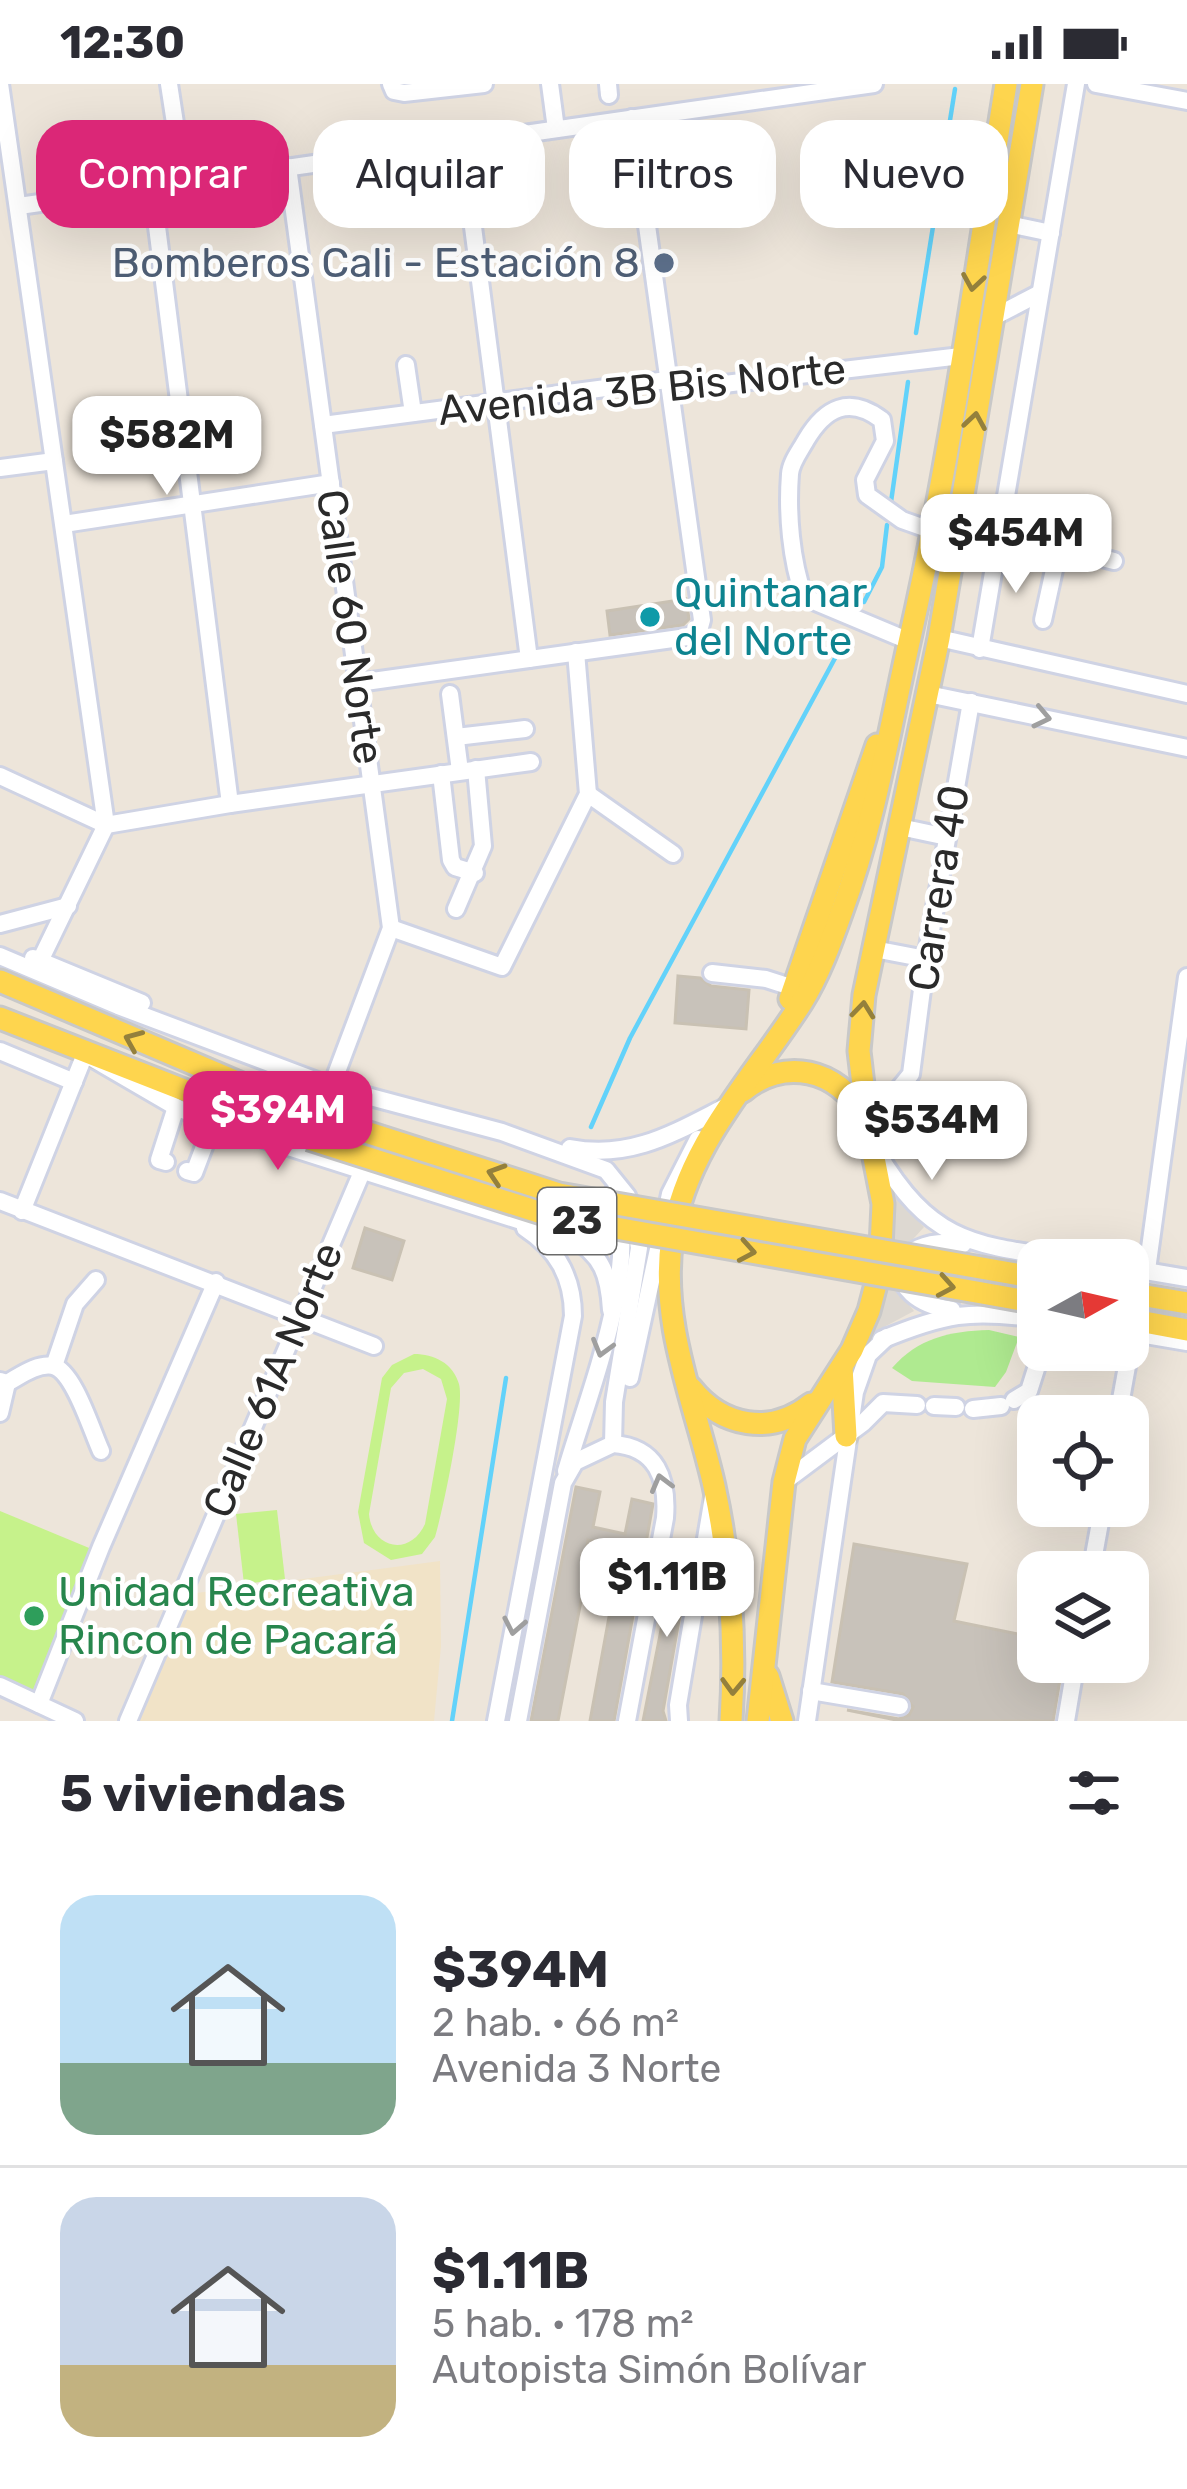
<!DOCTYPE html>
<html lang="es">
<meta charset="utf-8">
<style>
:root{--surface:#fff;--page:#f7f7f7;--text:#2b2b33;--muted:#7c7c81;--line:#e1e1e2;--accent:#db2777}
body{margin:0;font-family:Rubik,sans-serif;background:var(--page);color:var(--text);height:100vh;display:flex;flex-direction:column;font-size:45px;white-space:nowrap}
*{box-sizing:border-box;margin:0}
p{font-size:39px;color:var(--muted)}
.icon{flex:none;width:66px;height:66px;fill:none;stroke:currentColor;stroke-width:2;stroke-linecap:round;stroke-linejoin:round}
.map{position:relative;height:1637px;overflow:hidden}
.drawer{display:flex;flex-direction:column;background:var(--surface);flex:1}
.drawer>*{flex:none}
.hud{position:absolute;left:36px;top:36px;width:1116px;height:108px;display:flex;gap:24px}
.needle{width:78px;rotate:82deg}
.tools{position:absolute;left:1017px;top:1155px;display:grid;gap:24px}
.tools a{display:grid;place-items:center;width:132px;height:132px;border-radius:24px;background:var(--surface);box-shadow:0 12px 48px #0002;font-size:60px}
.price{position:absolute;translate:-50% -102px;padding:0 27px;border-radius:24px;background:#fff;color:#222;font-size:39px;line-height:78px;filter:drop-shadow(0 3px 6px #0008)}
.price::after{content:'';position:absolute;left:50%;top:72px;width:36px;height:27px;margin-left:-18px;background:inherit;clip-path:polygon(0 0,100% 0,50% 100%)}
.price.selected{background:var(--accent);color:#fff}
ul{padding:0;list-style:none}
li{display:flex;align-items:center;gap:36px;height:300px;padding:0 60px}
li+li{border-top:3px solid var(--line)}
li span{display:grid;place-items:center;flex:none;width:336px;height:240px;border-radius:36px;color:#555}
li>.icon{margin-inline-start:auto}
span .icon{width:144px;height:144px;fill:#fffc;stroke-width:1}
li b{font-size:51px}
h2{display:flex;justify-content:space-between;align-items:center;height:144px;padding:0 60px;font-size:51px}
.tag{padding:0 42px;border-radius:36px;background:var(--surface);box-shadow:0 12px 48px #0002;font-size:42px;line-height:108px}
.tag.selected{background:var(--accent);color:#fff}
.status{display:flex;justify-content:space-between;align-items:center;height:84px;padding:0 60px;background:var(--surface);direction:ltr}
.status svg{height:33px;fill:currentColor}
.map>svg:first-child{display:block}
.education{fill:#f1e3c7}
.green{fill:#afea90}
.pitch{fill:#c6f28b;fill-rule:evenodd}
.plaza{fill:#ddd8d1}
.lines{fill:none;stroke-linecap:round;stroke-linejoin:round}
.stream{stroke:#62d2fa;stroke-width:4.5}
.building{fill:#c8c2ba;stroke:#c9c1b3;stroke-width:3;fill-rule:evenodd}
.minor-casing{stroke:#cfd3e4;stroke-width:22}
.major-casing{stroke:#c8c8c8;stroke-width:27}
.minor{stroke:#fff;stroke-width:16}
.major{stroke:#fed54e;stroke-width:21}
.major-bridge-casing{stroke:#c8c8c8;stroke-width:27;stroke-linecap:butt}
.major-bridge{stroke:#fed54e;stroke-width:21}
.oneway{stroke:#94803c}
.oneway2{stroke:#9f9f9f}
.service-dot{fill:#5c6f8a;stroke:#fff;stroke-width:4.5}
.culture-dot{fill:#0f9aa8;stroke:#fff;stroke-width:4.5}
.leisure-dot{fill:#2e9e5b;stroke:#fff;stroke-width:4.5}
.labels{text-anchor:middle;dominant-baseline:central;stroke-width:9;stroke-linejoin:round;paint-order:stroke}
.shield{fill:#fff;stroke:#6a6a6a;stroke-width:3}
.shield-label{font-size:39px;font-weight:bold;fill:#2a2a2a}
.service-label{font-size:42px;fill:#4e5e75;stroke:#fff;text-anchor:end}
.street-label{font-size:42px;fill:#2a2a2a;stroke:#fff}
.culture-label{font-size:42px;fill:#0d838f;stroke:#fff;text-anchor:start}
.leisure-label{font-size:42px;fill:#27864d;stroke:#fff;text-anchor:start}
</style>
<div class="status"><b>12:30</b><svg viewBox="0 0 49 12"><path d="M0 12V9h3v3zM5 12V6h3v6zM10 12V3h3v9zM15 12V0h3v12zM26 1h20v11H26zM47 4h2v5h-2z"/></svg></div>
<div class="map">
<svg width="1187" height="1637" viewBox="0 0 1187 1637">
<rect width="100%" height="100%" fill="#ede5da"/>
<polygon class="education" points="440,1477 441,1562 434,1637 128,1637 181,1511"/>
<path class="green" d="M989,1246l30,7 -13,35 -11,15 -83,-6 -20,-13c26,-30 58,-37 97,-38z"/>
<g class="pitch">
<path d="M414,1270c20,0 39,9 45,30 6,23 -16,126 -24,153l-13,17 -31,6 -27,-17 -6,-31 24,-134 10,-13zM423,1285l18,10 6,20 -22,125c-15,33 -53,25 -56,-10l22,-126 13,-15z"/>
<polygon points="277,1426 285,1495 244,1500 236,1430"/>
<polygon points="0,1427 94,1466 35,1613 0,1598"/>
</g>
<polygon class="plaza" points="887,1097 897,1115 924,1143 895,1175 897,1206 914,1227 869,1251"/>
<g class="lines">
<g class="stream">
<polyline points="916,249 955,5"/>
<polyline points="891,418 908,298"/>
<polyline points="864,518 882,483 887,441"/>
<polyline points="591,1043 630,954 847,552"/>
<polyline points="452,1637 506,1294"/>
</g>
</g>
<g class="building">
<polygon points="686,515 689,535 683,541 610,551 607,527"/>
<polygon points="678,892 700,894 711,902 749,906 746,945 675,939"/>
<polygon points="365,1144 404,1157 392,1196 353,1184"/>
<path d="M576,1403l24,5 -7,35 32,7 7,-35 21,5 -39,217h-24l21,-115 -30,-5 -23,120h-27zM588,1456l33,7 -6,34 -33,-7z"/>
<polygon points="854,1460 967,1480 954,1537 1038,1554 1038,1578 1063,1578 1053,1637 901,1637 847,1626 899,1635 909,1631 913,1623 903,1610 832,1598"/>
<polygon points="677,1465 691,1468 663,1627 666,1637 643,1637"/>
</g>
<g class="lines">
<g class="minor-casing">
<g id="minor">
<polyline points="0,0 106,741 40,877"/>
<polyline points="169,0 184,98"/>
<polyline points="391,0 394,7 404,9 484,0"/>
<polyline points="550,0 556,45"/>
<polyline points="608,0 609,11"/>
<polyline points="1096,0 1187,17"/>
<polyline points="462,58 529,575"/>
<polyline points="288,83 391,844 335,993"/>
<polyline points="152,103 230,720"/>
<polyline points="19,122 874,0"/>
<polyline points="1008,140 1051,149"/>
<polyline points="992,234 1040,209"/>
<polyline points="406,281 413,329"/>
<polyline points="323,341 667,296 699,303 961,272"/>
<polyline points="0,384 54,377"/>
<polyline points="64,440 331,399"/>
<polyline points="957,443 1012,451 1114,477"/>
<polyline points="1043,536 1059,463"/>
<polyline points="939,554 1187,610"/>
<path d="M909,557l-105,-44c-13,-37 -17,-83 -14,-123 1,-12 10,-23 16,-34 19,-32 43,-45 76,-20l3,21 -20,39 2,15 35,25 31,11"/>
<polyline points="980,565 1076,0"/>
<polyline points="358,599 687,553 699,547 702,536 632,34"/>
<polyline points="450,610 460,687"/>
<polyline points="928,610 1187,664"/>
<polyline points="456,653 525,645"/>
<polyline points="441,690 451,776 455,783 475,789"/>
<polyline points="0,692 106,741 230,720 531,678"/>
<polyline points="588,710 673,770"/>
<polyline points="900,743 947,753"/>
<polyline points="456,825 483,762 476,685"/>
<polyline points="0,840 68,822"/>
<polyline points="391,844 502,883 588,710 576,568"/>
<polyline points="874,865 926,875"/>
<polyline points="0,872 118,922 333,1003 502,1048 606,1086 627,1112 634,1128 639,1164 614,1318 613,1360"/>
<polyline points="33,874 142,919"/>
<polyline points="712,889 766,895 794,904"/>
<polyline points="0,967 74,998"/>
<polyline points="868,1043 911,990 926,875 971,618"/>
<path d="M570,1064c63,12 107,-17 161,-44"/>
<path d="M877,1068c56,94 99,93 198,108"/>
<polyline points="166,1078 159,1076 176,1023"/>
<polyline points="187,1087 194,1089 213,1039"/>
<polyline points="0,1117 374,1262"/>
<path d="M22,1127l63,-157 91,53 37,16 358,114c32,18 38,39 40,73"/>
<polyline points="1128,1184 1187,1194"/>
<polyline points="1147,1186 1187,893"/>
<path d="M952,1226c-74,-11 -65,-77 11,-66"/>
<polyline points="1128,1248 1187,1258"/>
<path d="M881,1256c63,-26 89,-31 157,-21"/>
<polyline points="54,1282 75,1220 96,1196"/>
<polyline points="630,1294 670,1110 698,1055"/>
<path d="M0,1297l7,2c13,-7 30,-20 46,-17 21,5 39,66 48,85"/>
<polyline points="1014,1316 1029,1307 1042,1266"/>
<polyline points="934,1322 956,1323"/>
<polyline points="973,1325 1001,1322"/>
<polyline points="0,1329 7,1299"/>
<polyline points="1118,1332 1133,1249"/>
<path d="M566,1387c20,-71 78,-211 46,-277"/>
<polyline points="784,1398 863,1339 883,1319 917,1321"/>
<polyline points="1091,1488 1103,1422"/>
<polyline points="0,1602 75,1637"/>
<polyline points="811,1607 900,1622"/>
<polyline points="39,1620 101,1463 216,1198"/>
<polyline points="128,1637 362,1088"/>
<path d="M496,1637l77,-405c0,-39 -16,-67 -48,-88"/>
<path d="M518,1637l45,-238 12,-21 38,-18c44,3 55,35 52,74l-38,203"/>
<polyline points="679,1637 678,1621 713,1413"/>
<polyline points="807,1637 855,1308 868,1271 887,1253"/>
<polyline points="1066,1637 1076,1578"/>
</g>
</g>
<g class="major-casing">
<g id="major">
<polyline points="0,897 319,1033"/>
<polyline points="790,915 877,661"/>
<polyline points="0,934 309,1055"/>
<path d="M743,1007c41,-34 95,-22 120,24"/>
<polyline points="1128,1209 1187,1219"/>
<polyline points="1128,1235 1187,1246"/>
<polyline points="842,1283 846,1352"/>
<path d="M691,1304c31,39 80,48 120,16"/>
<polyline points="768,1592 782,1637"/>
<path d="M731,1637c5,-79 0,-157 -17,-235 -18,-81 -55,-163 -42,-248 14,-93 81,-159 130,-236 17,-27 29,-60 40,-91 33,-89 47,-180 68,-273 41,-182 66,-369 96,-554"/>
<polyline points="758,1637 784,1398 795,1355 852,1266 869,1227 880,1185 883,1120 868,1043 859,967 864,911 939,554 1032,0"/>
</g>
</g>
<use href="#minor" class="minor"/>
<use href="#major" class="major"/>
<g class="major-bridge-casing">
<g id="major-bridge">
<polyline points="319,1033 559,1110 1038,1194"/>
<polyline points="309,1055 554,1133 1038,1219"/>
</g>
</g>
<use href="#major-bridge" class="major-bridge"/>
</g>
<defs><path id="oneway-chevron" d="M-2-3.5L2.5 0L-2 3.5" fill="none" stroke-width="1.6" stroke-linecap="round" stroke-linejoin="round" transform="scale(3)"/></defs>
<g class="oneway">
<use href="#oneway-chevron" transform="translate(973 198) rotate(99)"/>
<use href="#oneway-chevron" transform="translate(975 337) rotate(-81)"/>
<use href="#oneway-chevron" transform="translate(863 926) rotate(-84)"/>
<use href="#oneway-chevron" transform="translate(133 956) rotate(-157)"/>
<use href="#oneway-chevron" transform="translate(496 1090) rotate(-162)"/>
<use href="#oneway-chevron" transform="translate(747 1167) rotate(10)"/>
<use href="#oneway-chevron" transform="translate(946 1202) rotate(10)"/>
<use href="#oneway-chevron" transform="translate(733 1602) rotate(92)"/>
</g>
<g class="oneway2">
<use href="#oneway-chevron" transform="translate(1042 633) rotate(12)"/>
<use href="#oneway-chevron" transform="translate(602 1264) rotate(106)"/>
<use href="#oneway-chevron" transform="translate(661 1399) rotate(-105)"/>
<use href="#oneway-chevron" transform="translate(514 1542) rotate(101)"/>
</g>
<circle class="service-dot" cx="664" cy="179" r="12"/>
<circle class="culture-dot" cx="650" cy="533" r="12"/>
<circle class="leisure-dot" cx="34" cy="1532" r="12"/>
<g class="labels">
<rect class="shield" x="538" y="1104" width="78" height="66" rx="9"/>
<g class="shield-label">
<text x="577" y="1137">23</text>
</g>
<g class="service-label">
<text x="640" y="179">Bomberos Cali - Estación 8</text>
</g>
<g class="street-label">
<text transform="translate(642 306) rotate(-6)">Avenida 3B Bis Norte</text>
<text transform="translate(350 543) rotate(82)">Calle 60 Norte</text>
<text transform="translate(939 804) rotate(-81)">Carrera 40</text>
<text transform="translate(273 1296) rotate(-67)">Calle 61A Norte</text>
</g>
<g class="culture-label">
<text x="674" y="509">Quintanar<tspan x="674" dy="48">del Norte</tspan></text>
</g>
<g class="leisure-label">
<text x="58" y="1508">Unidad Recreativa<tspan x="58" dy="48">Rincon de Pacará</tspan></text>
</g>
</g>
</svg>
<div class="tools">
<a><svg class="needle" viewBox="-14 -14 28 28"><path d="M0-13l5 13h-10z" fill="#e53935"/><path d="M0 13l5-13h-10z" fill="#7c7c81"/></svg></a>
<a><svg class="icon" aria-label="locate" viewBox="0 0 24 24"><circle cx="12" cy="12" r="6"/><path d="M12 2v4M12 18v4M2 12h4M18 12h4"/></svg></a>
<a><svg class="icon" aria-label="layers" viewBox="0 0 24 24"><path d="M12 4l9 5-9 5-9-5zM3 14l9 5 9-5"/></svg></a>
</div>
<b class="price" style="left:167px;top:414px">$582M</b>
<b class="price" style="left:1016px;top:512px">$454M</b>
<b class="price selected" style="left:278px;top:1089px">$394M</b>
<b class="price" style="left:932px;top:1099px">$534M</b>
<b class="price" style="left:667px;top:1556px">$1.11B</b>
<div class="hud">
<a class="tag selected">Comprar</a>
<a class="tag">Alquilar</a>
<a class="tag">Filtros</a>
<a class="tag">Nuevo</a>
</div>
</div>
<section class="drawer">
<h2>5 viviendas<svg class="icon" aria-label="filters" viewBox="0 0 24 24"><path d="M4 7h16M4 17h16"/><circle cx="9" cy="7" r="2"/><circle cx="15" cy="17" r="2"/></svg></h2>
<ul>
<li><span style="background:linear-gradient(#bfe0f5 70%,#7fa58c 0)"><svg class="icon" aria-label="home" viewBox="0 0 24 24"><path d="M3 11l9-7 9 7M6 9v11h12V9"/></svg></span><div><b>$394M</b><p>2 hab. · 66 m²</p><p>Avenida 3 Norte</p></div></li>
<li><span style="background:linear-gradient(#c9d6e8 70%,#c2b280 0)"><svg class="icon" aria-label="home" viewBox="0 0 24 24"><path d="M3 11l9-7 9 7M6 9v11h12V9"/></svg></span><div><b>$1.11B</b><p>5 hab. · 178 m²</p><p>Autopista Simón Bolívar</p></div></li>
</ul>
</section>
